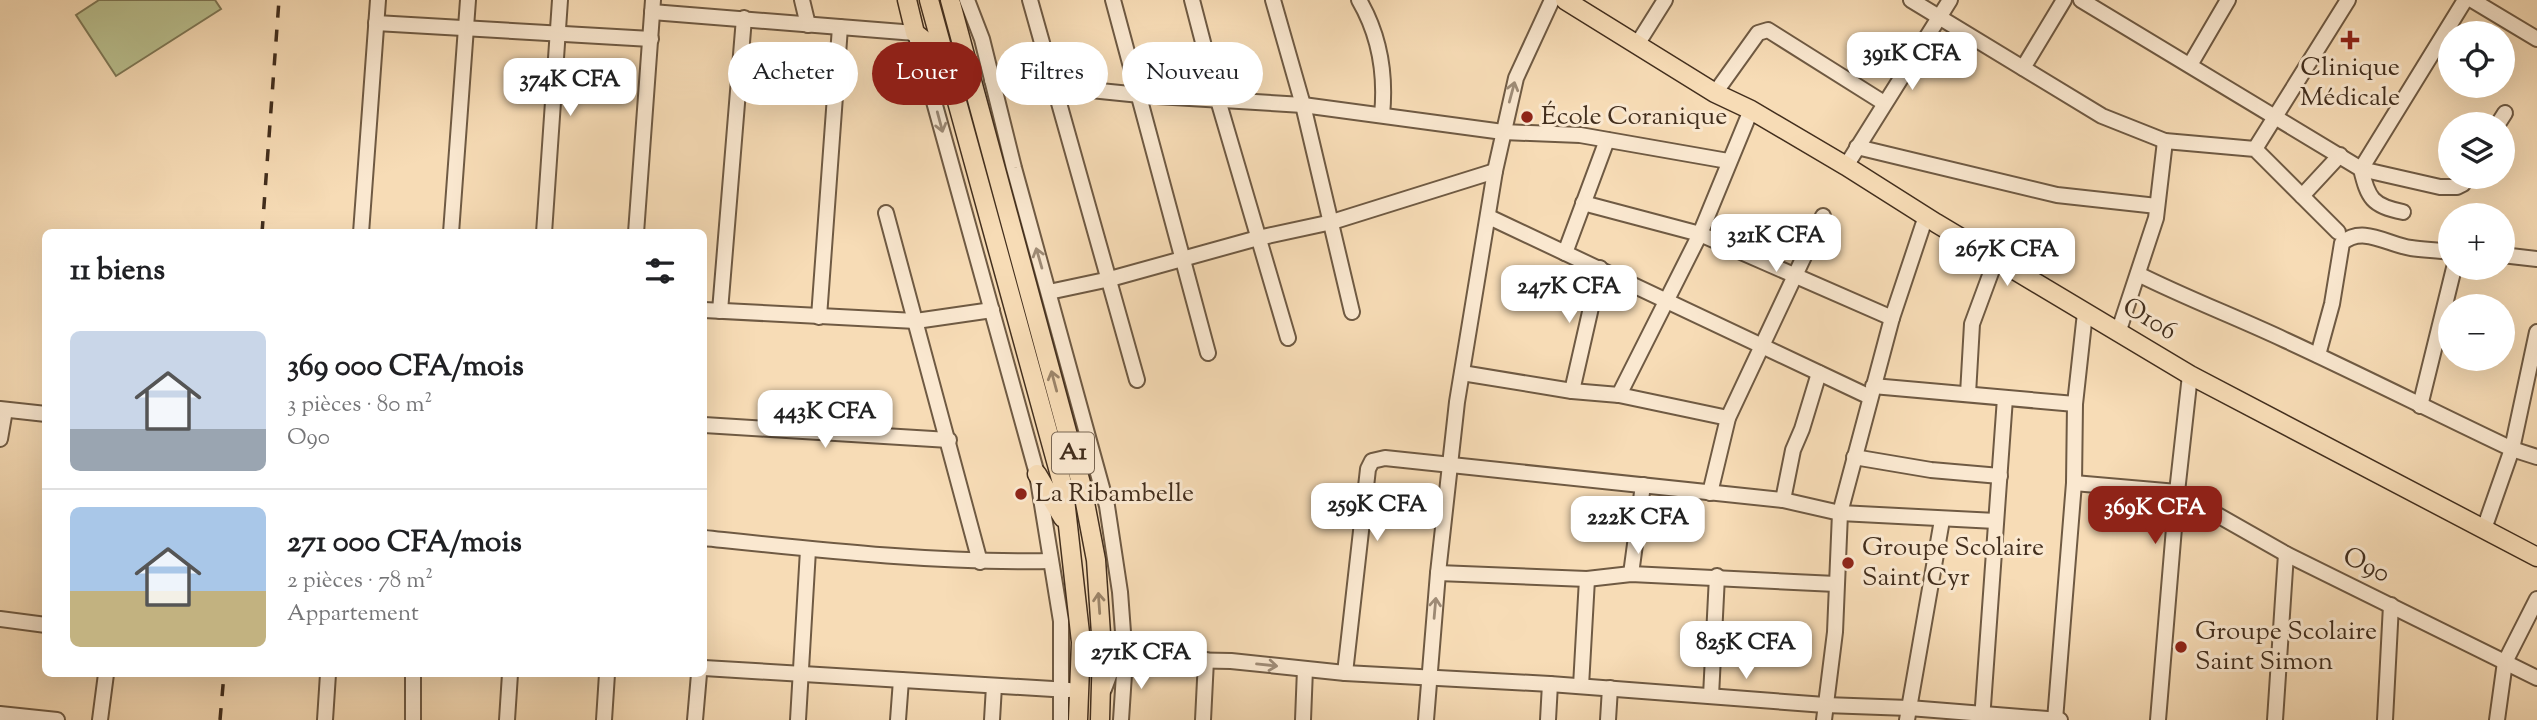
<!DOCTYPE html>
<html lang="fr">
<meta charset="utf-8">
<style>
:root{--surface:#fff;--page:#f2f2f2;--text:#202124;--muted:#757577;--line:#e0e0e0;--accent:#8f2418}
body{margin:0;font-family:"Sorts Mill Goudy",serif;background:var(--page);color:var(--text);height:100vh;display:flex;flex-direction:column;font-size:26px;white-space:nowrap}
*{box-sizing:border-box;margin:0}
p{font-size:23px;color:var(--muted)}
.icon{flex:none;width:38px;height:38px;fill:none;stroke:currentColor;stroke-width:2;stroke-linecap:round;stroke-linejoin:round}
.map{position:relative;flex:1;overflow:hidden}
.sheet{position:absolute;left:42px;top:229px;width:665px;height:448px;display:flex;flex-direction:column;background:var(--surface);border-radius:10px;box-shadow:0 7px 28px #0002}
.sheet>*{flex:none}
.hud{position:absolute;left:728px;top:42px;width:665px;height:63px;display:flex;gap:14px}
.fabs{position:absolute;left:2438px;top:21px;display:grid;gap:14px}
.fabs a{display:grid;place-items:center;width:77px;height:77px;border-radius:50%;background:var(--surface);box-shadow:0 7px 28px #0002;font-size:35px}
.price{position:absolute;translate:-50% -60px;padding:0 16px;border-radius:14px;background:#fff;color:#222;font-size:23px;line-height:46px;filter:drop-shadow(0 2px 4px #0008)}
.price::after{content:'';position:absolute;left:50%;top:42px;width:21px;height:16px;margin-left:-10px;background:inherit;clip-path:polygon(0 0,100% 0,50% 100%)}
.price.active{background:var(--accent);color:#fff}
ul{padding:0;list-style:none}
li{display:flex;align-items:center;gap:21px;height:175px;padding:0 28px}
li+li{border-top:2px solid var(--line)}
li span{display:grid;place-items:center;flex:none;width:196px;height:140px;border-radius:10px;color:#555}
li>.icon{margin-inline-start:auto}
span .icon{width:84px;height:84px;fill:#fffc;stroke-width:1}
li b{font-size:30px}
h2{display:flex;justify-content:space-between;align-items:center;height:84px;padding:0 28px;font-size:30px}
.pill{padding:0 24px;border-radius:32px;background:var(--surface);box-shadow:0 7px 28px #0002;font-size:24px;line-height:63px}
.pill.active{background:var(--accent);color:#fff}
.map>svg:first-child{display:block}
.green{fill:#bac190;stroke:#7e7856;stroke-width:2}
.lines{fill:none;stroke-linecap:round;stroke-linejoin:round}
.minor-casing{stroke:#6f5a43;stroke-width:18}
.major-casing{stroke:#422e1d;stroke-width:21}
.minor{stroke:#fae8d0;stroke-width:14}
.major{stroke:#f7dcb6;stroke-width:18}
.rail{stroke:#422e1d;stroke-width:3.5;stroke-dasharray:12 12;stroke-linecap:butt}
.oneway{stroke:#9e8b76}
.oneway2{stroke:#9c856a}
.poi-dot{fill:#8f2418;stroke:#fae8d0;stroke-width:2.5}
.labels{text-anchor:middle;dominant-baseline:central;stroke-width:6;stroke-linejoin:round;paint-order:stroke}
.shield{fill:#fae8d0;stroke:#796653;stroke-width:2}
.shield-label{font-size:24px;font-weight:bold;fill:#422e1d}
.poi-label{font-size:26px;fill:#422e1d;stroke:#fae8d0;text-anchor:start}
.street-label{font-size:26px;fill:#422e1d;stroke:#fae8d0}
</style>
<div class="map">
<svg width="2537" height="720" viewBox="0 0 2537 720">
<rect width="100%" height="100%" fill="#f7dcb6"/>
<filter id="stains"><feTurbulence type="fractalNoise" baseFrequency=".00286" numOctaves="4"/><feColorMatrix values="0 0 0 0 .2 0 0 0 0 .09 0 0 0 0 .02 0 0 0 .5 -.17"/></filter>
<radialGradient id="worn" r=".72"><stop offset=".6" stop-color="#630" stop-opacity="0"/><stop offset="1" stop-color="#630" stop-opacity=".3"/></radialGradient>
<polygon class="green" points="99,0 215,0 221,9 116,76 76,15"/>
<g class="lines">
<g class="minor-casing">
<g id="minor">
<polyline points="802,0 808,25"/>
<polyline points="967,0 982,39 1014,168 1107,506 1120,592 1125,659 1121,720"/>
<polyline points="1030,0 1137,380"/>
<polyline points="1113,0 1208,353"/>
<polyline points="1192,0 1218,100 1288,338"/>
<polyline points="1273,0 1303,105 1352,312"/>
<path d="M1359,0c21,36 27,75 23,115"/>
<polyline points="1911,0 2102,116 2165,141 2255,149 2338,232"/>
<polyline points="2081,0 2361,169 2440,187 2457,187 2463,184 2467,177"/>
<polyline points="2472,0 2537,39"/>
<polyline points="652,12 915,33 1037,474 1061,621 1061,720"/>
<polyline points="376,23 651,39"/>
<polyline points="1638,43 1665,0"/>
<polyline points="2190,65 2228,0"/>
<polyline points="2023,68 2064,0"/>
<polyline points="992,80 1140,95 1303,105 1503,132 1580,135 1728,161"/>
<polyline points="1715,93 1758,33 1768,30 1884,103"/>
<polyline points="2498,124 2505,113"/>
<polyline points="1857,147 2057,195 2157,206"/>
<polyline points="2255,149 2348,0"/>
<polyline points="1846,166 1950,0"/>
<polyline points="2361,169 2465,0"/>
<path d="M2361,169c7,29 11,37 42,43"/>
<polyline points="2302,196 2340,155"/>
<polyline points="1583,203 1700,234 1892,318"/>
<polyline points="886,213 980,562"/>
<polyline points="1489,217 1870,397"/>
<polyline points="361,233 378,0"/>
<polyline points="451,233 468,0"/>
<polyline points="544,233 560,0"/>
<polyline points="636,233 653,0"/>
<polyline points="1565,253 1607,140"/>
<polyline points="2502,255 2537,259"/>
<path d="M2138,274c48,24 98,43 147,66 76,35 151,73 227,109l25,8"/>
<polyline points="1049,292 1110,279 1258,238 1332,222 1495,171"/>
<polyline points="704,310 916,321 992,310"/>
<polyline points="720,311 744,18"/>
<polyline points="819,317 840,27"/>
<polyline points="2118,333 2156,218 2165,141"/>
<path d="M2318,355l14,-51 10,-61c21,-18 46,2 69,5 13,2 26,2 39,4"/>
<polyline points="1462,373 1572,391 1619,395 1728,418"/>
<polyline points="1873,386 2075,404"/>
<polyline points="1572,391 1600,268"/>
<polyline points="1968,394 1972,324 1996,259"/>
<polyline points="1619,395 1700,234 1751,110"/>
<polyline points="2420,406 2454,268"/>
<polyline points="0,409 46,414"/>
<polyline points="704,425 949,440"/>
<polyline points="0,439 5,410"/>
<polyline points="1854,457 1931,470 2000,476"/>
<polyline points="2074,483 2177,492 2286,554 2537,678"/>
<polyline points="1710,493 1728,418 1823,216"/>
<polyline points="1783,500 1793,450 1802,429 1819,373"/>
<polyline points="2484,529 2512,449 2537,332"/>
<path d="M704,538c115,12 231,25 347,23"/>
<polyline points="1438,573 1587,579 1631,574 1836,584"/>
<polyline points="1631,574 1643,485"/>
<polyline points="0,619 46,625"/>
<polyline points="704,668 1069,690"/>
<polyline points="1345,673 1368,469 1372,461 1385,458 1783,500 1840,513 1996,521"/>
<polyline points="1581,686 1587,579"/>
<polyline points="1104,689 1110,673 1125,659 1231,661 1345,673 1550,684 1825,705 1909,708 2060,720"/>
<polyline points="1711,696 1717,576"/>
<polyline points="0,714 57,720"/>
<polyline points="100,720 106,674"/>
<polyline points="325,720 328,674"/>
<polyline points="413,720 413,674"/>
<polyline points="507,720 510,674"/>
<polyline points="604,720 607,674"/>
<polyline points="695,720 699,674"/>
<polyline points="798,720 808,550"/>
<polyline points="898,720 901,680"/>
<polyline points="992,720 994,686"/>
<polyline points="1203,720 1206,660"/>
<polyline points="1303,720 1305,669"/>
<polyline points="1426,720 1438,573 1457,402 1495,171 1516,78 1552,0"/>
<polyline points="1548,720 1550,684"/>
<polyline points="1608,720 1610,688"/>
<polyline points="1824,720 1835,632 1840,513 1892,318 1926,216"/>
<polyline points="1907,720 1942,520"/>
<polyline points="1982,720 2005,398"/>
<polyline points="2055,720 2074,483 2075,404 2085,313"/>
<polyline points="2158,720 2177,492 2190,375"/>
<polyline points="2275,720 2286,554"/>
<polyline points="2385,720 2391,605"/>
<polyline points="2497,720 2505,662 2537,599"/>
</g>
</g>
<g class="major-casing">
<g id="major">
<polyline points="907,0 915,33 942,54"/>
<polyline points="929,0 1064,490 1081,642 1078,720"/>
<polyline points="950,0 1082,487 1096,560 1102,649 1100,720"/>
<polyline points="1565,0 1715,93 1751,110 1846,166 1936,223 2190,375 2537,557"/>
<polyline points="1037,474 1063,518"/>
</g>
</g>
<use href="#minor" class="minor"/>
<use href="#major" class="major"/>
<g class="rail">
<polyline points="262,233 279,0"/>
<polyline points="220,720 224,674"/>
</g>
</g>
<defs><path id="oneway-shaft" d="M-6 0H5M1.5-3L5.5 0L1.5 3" fill="none" stroke-width="1.6" stroke-linecap="round" stroke-linejoin="round" transform="scale(1.75)"/></defs>
<g class="oneway">
<use href="#oneway-shaft" transform="translate(1512 92) rotate(-75)"/>
<use href="#oneway-shaft" transform="translate(940 122) rotate(75)"/>
<use href="#oneway-shaft" transform="translate(1039 258) rotate(-106)"/>
<use href="#oneway-shaft" transform="translate(1435 608) rotate(-85)"/>
<use href="#oneway-shaft" transform="translate(1267 665) rotate(6)"/>
</g>
<g class="oneway2">
<use href="#oneway-shaft" transform="translate(1054 381) rotate(-105)"/>
<use href="#oneway-shaft" transform="translate(1099 603) rotate(-94)"/>
</g>
<g class="poi-dot">
<path d="M2346.5 29.5h7v7h7v7h-7v7h-7v-7h-7v-7h7z"/>
<circle cx="1527" cy="117" r="7"/>
<circle cx="1021" cy="494" r="7"/>
<circle cx="1848" cy="563" r="7"/>
<circle cx="2181" cy="647" r="7"/>
</g>
<g class="labels">
<rect class="shield" x="1052" y="432.5" width="42" height="41" rx="5"/>
<g class="shield-label">
<text x="1073" y="453">A1</text>
</g>
<g class="poi-label">
<text x="2350" y="68" text-anchor="middle">Clinique<tspan x="2350" dy="30">Médicale</tspan></text>
<text x="1541" y="117">École Coranique</text>
<text x="1035" y="494">La Ribambelle</text>
<text x="1862" y="548">Groupe Scolaire<tspan x="1862" dy="30">Saint Cyr</tspan></text>
<text x="2195" y="632">Groupe Scolaire<tspan x="2195" dy="30">Saint Simon</tspan></text>
</g>
<g class="street-label">
<text transform="translate(2149 320) rotate(31)">O106</text>
<text transform="translate(2366 566) rotate(26)">O90</text>
</g>
</g>
<rect width="100%" height="100%" filter="url(#stains)"/>
<rect width="100%" height="100%" fill="url(#worn)"/>
</svg>
<div class="fabs">
<a><svg class="icon" aria-label="locate" viewBox="0 0 24 24"><circle cx="12" cy="12" r="6"/><path d="M12 2v4M12 18v4M2 12h4M18 12h4"/></svg></a>
<a><svg class="icon" aria-label="layers" viewBox="0 0 24 24"><path d="M12 4l9 5-9 5-9-5zM3 14l9 5 9-5"/></svg></a>
<a>+</a>
<a>−</a>
</div>
<b class="price" style="left:1912px;top:92px">391K CFA</b>
<b class="price" style="left:570px;top:118px">374K CFA</b>
<b class="price" style="left:1776px;top:274px">321K CFA</b>
<b class="price" style="left:2007px;top:288px">267K CFA</b>
<b class="price" style="left:1569px;top:325px">247K CFA</b>
<b class="price" style="left:825px;top:450px">443K CFA</b>
<b class="price" style="left:1377px;top:543px">259K CFA</b>
<b class="price active" style="left:2155px;top:546px">369K CFA</b>
<b class="price" style="left:1638px;top:556px">222K CFA</b>
<b class="price" style="left:1746px;top:681px">825K CFA</b>
<b class="price" style="left:1141px;top:691px">271K CFA</b>
<div class="hud">
<a class="pill">Acheter</a>
<a class="pill active">Louer</a>
<a class="pill">Filtres</a>
<a class="pill">Nouveau</a>
</div>
<section class="sheet">
<h2>11 biens<svg class="icon" aria-label="filters" viewBox="0 0 24 24"><path d="M4 7h16M4 17h16"/><circle cx="9" cy="7" r="2"/><circle cx="15" cy="17" r="2"/></svg></h2>
<ul>
<li><span style="background:linear-gradient(#c9d6e8 70%,#9aa5b1 0)"><svg class="icon" aria-label="home" viewBox="0 0 24 24"><path d="M3 11l9-7 9 7M6 9v11h12V9"/></svg></span><div><b>369 000 CFA/mois</b><p>3 pièces · 80 m²</p><p>O90</p></div></li>
<li><span style="background:linear-gradient(#a9c7e8 60%,#c2b280 0)"><svg class="icon" aria-label="home" viewBox="0 0 24 24"><path d="M3 11l9-7 9 7M6 9v11h12V9"/></svg></span><div><b>271 000 CFA/mois</b><p>2 pièces · 78 m²</p><p>Appartement</p></div></li>
</ul>
</section>
</div>
